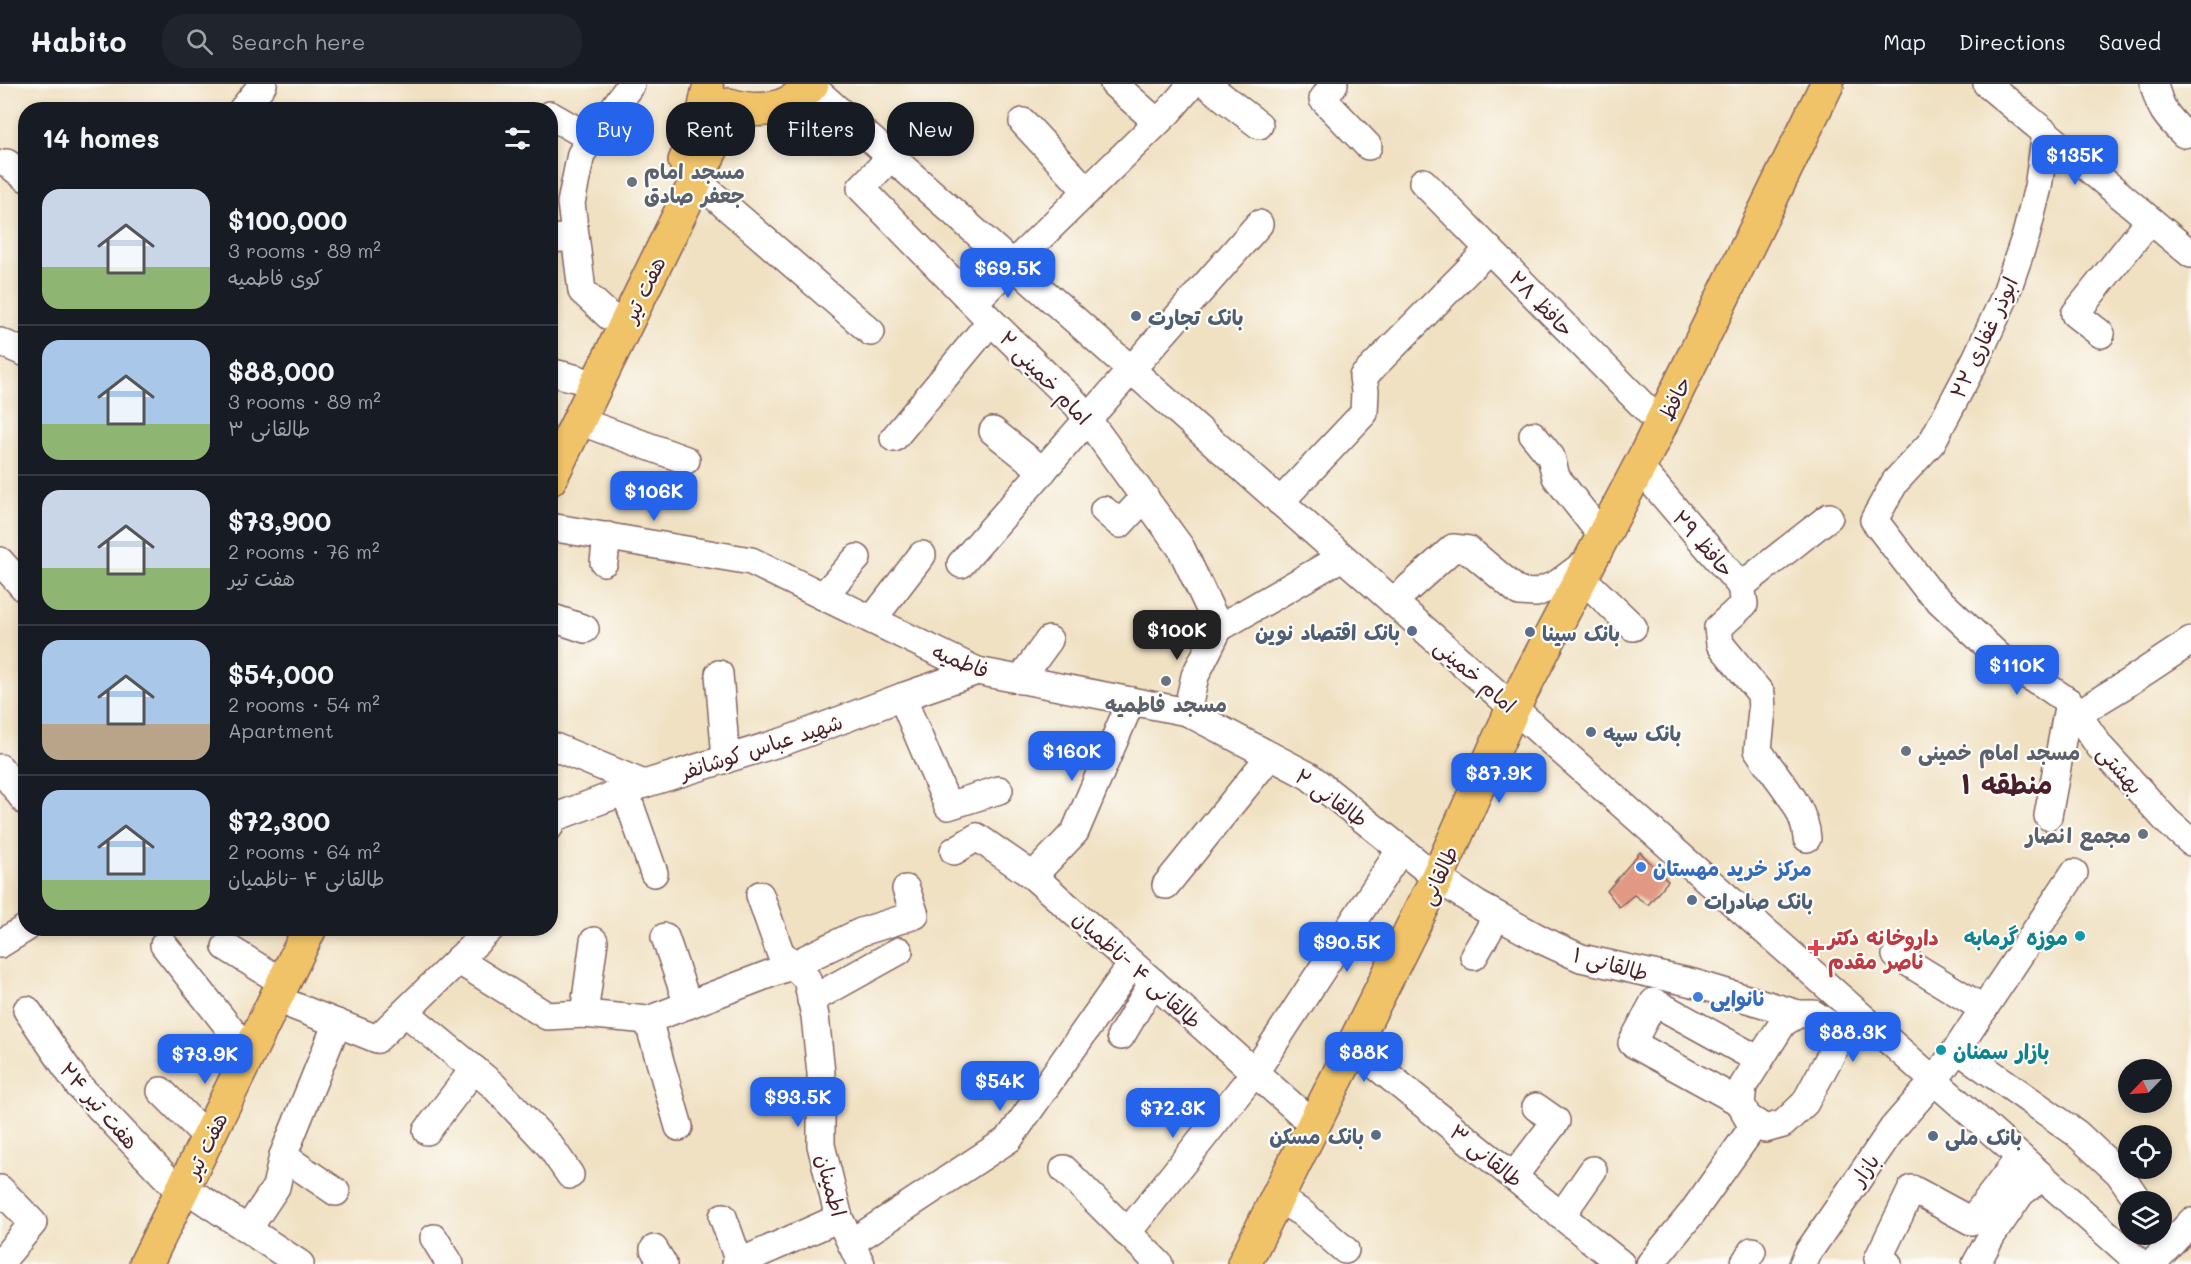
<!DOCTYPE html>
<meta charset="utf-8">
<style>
:root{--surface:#171b24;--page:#20242c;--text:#f1f3f6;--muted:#9ea1a6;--line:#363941;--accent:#2563eb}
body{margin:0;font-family:Mali,"Playpen Sans Arabic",sans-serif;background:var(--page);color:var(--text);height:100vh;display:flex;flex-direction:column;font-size:22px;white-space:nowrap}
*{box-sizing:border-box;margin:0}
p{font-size:20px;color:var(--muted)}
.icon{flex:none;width:33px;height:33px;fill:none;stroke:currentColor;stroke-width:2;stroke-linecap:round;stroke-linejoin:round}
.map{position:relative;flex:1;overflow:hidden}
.panel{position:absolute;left:18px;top:18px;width:540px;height:834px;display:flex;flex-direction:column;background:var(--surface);border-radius:24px;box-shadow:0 3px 9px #0003}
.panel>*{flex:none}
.guide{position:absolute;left:576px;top:18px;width:570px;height:54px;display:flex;gap:12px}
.needle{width:39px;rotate:245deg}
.controls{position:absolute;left:2118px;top:975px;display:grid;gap:12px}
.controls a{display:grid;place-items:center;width:54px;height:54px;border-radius:50%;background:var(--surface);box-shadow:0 3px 9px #0003;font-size:30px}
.price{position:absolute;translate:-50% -51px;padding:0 14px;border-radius:12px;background:var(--accent);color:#fff;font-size:20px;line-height:39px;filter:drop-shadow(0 2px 3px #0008)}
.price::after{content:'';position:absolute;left:50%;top:36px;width:18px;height:14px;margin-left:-9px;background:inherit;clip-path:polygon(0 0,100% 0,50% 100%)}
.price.current{background:#222;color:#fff}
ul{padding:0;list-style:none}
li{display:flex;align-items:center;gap:18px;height:150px;padding:0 24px}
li+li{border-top:2px solid var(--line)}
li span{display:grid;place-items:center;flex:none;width:168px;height:120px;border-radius:18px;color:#555}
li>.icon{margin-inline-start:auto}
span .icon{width:72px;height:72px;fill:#fffc;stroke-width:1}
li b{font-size:26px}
h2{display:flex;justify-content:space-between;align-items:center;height:72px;padding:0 24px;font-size:26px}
.chip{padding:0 21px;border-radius:24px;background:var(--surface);box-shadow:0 3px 9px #0003;font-size:21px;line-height:54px}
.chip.current{background:var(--accent);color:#fff}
header{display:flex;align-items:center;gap:36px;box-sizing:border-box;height:84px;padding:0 30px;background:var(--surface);border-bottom:2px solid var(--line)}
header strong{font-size:28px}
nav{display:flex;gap:33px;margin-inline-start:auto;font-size:21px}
.search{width:420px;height:54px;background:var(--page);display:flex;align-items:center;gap:15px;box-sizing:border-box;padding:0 21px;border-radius:24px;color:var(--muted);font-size:22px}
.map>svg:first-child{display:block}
.building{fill:#e29984}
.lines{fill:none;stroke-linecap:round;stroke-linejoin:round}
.minor-casing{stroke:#846360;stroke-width:30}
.major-casing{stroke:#846360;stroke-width:36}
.minor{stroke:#fff;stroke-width:27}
.major{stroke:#f1c369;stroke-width:33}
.worship-dot{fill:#6b7280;stroke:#fdfcf7;stroke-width:2}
.service-dot{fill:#5c6f8a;stroke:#fdfcf7;stroke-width:2}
.shop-dot{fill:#3f7fe0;stroke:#fdfcf7;stroke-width:2}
.culture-dot{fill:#0f9aa8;stroke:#fdfcf7;stroke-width:2}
.health-dot{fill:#e0444e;stroke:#fdfcf7;stroke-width:2}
.labels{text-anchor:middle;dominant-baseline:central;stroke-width:4.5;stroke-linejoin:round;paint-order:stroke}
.worship-label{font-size:21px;font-weight:bold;fill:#5b616d;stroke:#fdfcf7;text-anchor:start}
.street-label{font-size:21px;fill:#4a1f2b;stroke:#fdfcf7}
.service-label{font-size:21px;font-weight:bold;fill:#4e5e75;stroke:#fdfcf7;text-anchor:start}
.shop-label{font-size:21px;font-weight:bold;fill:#366cbe;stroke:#fdfcf7;text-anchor:start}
.health-label{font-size:21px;font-weight:bold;fill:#be3a42;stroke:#fdfcf7;text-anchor:start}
.culture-label{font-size:21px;font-weight:bold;fill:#0d838f;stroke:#fdfcf7;text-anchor:end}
.district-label{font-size:27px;font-weight:bold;fill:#4a1f2b;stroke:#fdfcf7}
</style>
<header>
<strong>Habito</strong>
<div class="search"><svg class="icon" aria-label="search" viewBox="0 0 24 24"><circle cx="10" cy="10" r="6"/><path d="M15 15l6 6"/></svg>Search here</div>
<nav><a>Map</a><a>Directions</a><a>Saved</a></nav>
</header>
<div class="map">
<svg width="2191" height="1180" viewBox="0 0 2191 1180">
<rect width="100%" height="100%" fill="#fdfcf7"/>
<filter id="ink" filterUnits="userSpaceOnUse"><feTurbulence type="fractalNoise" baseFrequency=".0167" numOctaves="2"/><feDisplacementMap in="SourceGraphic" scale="12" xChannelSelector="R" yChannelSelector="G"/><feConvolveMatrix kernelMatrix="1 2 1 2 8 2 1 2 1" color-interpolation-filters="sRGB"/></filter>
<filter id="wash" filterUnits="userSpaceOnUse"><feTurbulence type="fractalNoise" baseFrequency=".008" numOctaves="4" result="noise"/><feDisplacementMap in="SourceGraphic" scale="24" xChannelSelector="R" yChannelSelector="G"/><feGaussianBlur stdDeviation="1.35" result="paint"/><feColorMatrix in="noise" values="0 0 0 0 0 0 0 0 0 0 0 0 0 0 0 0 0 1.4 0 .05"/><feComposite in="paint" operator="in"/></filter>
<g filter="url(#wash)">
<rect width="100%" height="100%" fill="#f0e1c3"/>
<g id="blocks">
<polygon class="building" points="1640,768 1668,797 1648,821 1634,811 1619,823 1607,807"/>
</g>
</g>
<g filter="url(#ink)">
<use href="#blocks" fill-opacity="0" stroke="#846360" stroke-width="1.5"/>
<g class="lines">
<g class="minor-casing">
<g id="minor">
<polyline points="1114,0 1157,38"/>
<polyline points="1206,0 1259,41"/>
<polyline points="1334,0 1323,15 1368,62"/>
<polyline points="1987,0 2191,170"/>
<path d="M2154,0c6,25 12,32 30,50"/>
<polyline points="811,2 2141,1180"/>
<polyline points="242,26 263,0"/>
<polyline points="550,31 592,55"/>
<polyline points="1023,38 1086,106"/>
<polyline points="2046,49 2038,103 2026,151 2005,212 1977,273 1932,358 1895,398 1874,436 1927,505 2008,581 2043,600 2069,618 2100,663 2168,738 2191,758"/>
<polyline points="891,73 861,104 991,237 1077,321 1181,464 1219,544"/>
<polyline points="7,79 26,94"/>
<polyline points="697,97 871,248"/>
<polyline points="1423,98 1661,340"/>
<polyline points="550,155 575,153"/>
<polyline points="974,218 1169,27 1192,0"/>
<polyline points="609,232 582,207 571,119 581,70 631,0"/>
<polyline points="2101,250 2075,230 2150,136"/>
<polyline points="0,258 26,269"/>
<polyline points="550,288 578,295"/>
<polyline points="579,337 686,376"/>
<polyline points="993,347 1043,387"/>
<polyline points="1533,351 1551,373 1556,393 1603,453"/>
<polyline points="894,354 991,237"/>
<path d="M1639,383l102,119 3,18 -26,24 2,16 41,50 1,16 -4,40c17,27 47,55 49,88"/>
<polyline points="1280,418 1364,329 1365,307 1363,293 1489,165"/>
<polyline points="1104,426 1120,440 1145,413"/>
<polyline points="550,443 751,477 977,587 1187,628 1309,692 1437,794 1478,821 1544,857 1581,874 1693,899 1798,930"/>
<polyline points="0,477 26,506"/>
<polyline points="604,478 607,452"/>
<polyline points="961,480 1259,140"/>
<polyline points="1582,494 1633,543"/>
<polyline points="1741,502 1829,433"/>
<polyline points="823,512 857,474"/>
<polyline points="1393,518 1453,464 1469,466 1519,508 1536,509 1557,500 1588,477"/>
<polyline points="550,533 585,545"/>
<polyline points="872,536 922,471"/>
<polyline points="1219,544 1342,473"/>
<polyline points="719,590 726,675"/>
<polyline points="1020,596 1049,556"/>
<polyline points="902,613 948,722 999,706"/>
<polyline points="1187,628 1195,592 1219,544"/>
<polyline points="2077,630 2123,602 2191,557"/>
<polyline points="550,661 644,700"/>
<polyline points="0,684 26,718"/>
<polyline points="625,707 654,789"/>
<polyline points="2048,732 2069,618"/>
<polyline points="550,742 553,734 644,700 785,657 902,613 977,587"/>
<polyline points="954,767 977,753 1033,792 1314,1041"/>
<polyline points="1033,792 1075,748 1131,617"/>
<polyline points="1166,801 1270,672"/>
<polyline points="760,811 780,868 807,895 815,932 821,989 821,1061 839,1134 861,1180"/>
<polyline points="665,853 688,921"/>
<polyline points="0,860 26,844"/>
<polyline points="164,861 249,969"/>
<polyline points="226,863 284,899"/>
<polyline points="1896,871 1984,925"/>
<polyline points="1474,872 1497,832"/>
<polyline points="458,876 547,932 584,930 648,936 793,881 861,848 915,831 906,805"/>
<polyline points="811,916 899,867"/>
<polyline points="294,922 377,955 491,844"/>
<polyline points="27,926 79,1002 181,1109"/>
<polyline points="405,928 493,1001 550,1062 570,1091"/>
<polyline points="584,930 594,857"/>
<polygon points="1798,930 1814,930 1830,941 1834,965 1805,1019 1783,1040 1765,1045 1747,1033 1741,1019 1743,1002 1783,939"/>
<polyline points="648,936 679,1043"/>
<polyline points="1121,952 1153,898"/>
<polyline points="1353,963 1621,1180"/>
<polyline points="1957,965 2074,789"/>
<polyline points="161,1007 208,1054"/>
<polyline points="1741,1019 1632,959 1654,918 1759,976"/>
<polyline points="427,1047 474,985"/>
<polyline points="283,1072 336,1108"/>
<polyline points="1064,1085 1159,1180"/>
<polyline points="1513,1093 1556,1037 1536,1023"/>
<polyline points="0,1105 33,1139 0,1179"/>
<polyline points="200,1114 300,1180"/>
<polyline points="1277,1114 1302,1129 1345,1166"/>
<polyline points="1561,1132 1593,1086"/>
<polyline points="723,1133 739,1178"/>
<polyline points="248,1145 276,1103 283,1072 337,939"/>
<polyline points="1127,1149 1255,988 1401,765"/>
<polyline points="434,1154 450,1180"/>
<polyline points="851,1159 1009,1055 1132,880"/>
<polyline points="654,1165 663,1180"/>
<polyline points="736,1180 839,1134"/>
<polyline points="1650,1180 1692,1129 1756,1039"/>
<polyline points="1744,1180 1752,1167"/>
<polyline points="1803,1180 1809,1167 1893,1044 1934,997 1957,965 2076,1049 2119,1089 2139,1118"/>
<polyline points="1888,1180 1878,1175 1912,1105 1971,1137 2020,1073"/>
<polyline points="1976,1180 1992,1151 2021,1109 2042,1093"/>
<polyline points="2152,1180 2191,1138"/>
</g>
</g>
<g class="major-casing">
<g id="major">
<path d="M729,21c32,9 60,6 83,-21"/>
<polyline points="685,77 701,43 708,8"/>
<polyline points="550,395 718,52 749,26"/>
<polyline points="146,1180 310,844"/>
<polyline points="1244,1180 1437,794 1513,624 1646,370 1827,0"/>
</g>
</g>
<use href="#minor" class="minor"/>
<use href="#major" class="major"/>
</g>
</g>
<g class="worship-dot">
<circle cx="632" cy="98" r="6"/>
<circle cx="1166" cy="597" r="6"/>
<circle cx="1906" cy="667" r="6"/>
<circle cx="2143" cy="750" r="6"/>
</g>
<g class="service-dot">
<circle cx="1136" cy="232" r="6"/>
<circle cx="1412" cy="547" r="6"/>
<circle cx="1530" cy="548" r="6"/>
<circle cx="1591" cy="648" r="6"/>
<circle cx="1692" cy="816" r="6"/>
<circle cx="1376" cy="1051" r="6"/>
<circle cx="1933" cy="1052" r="6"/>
</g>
<g class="shop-dot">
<circle cx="1641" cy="783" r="6"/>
<circle cx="1698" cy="913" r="6"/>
</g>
<g class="culture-dot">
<circle cx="2080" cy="852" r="6"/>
<circle cx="1941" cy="966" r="6"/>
</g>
<path class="health-dot" d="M1813 855h6v6h6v6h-6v6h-6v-6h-6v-6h6z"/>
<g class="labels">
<g class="worship-label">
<text x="644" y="86">مسجد امام<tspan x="644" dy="24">جعفر صادق</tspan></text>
<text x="1166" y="619" text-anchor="middle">مسجد فاطمیه</text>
<text x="1918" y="667">مسجد امام خمینی</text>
<text x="2131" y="750" text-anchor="end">مجمع انصار</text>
</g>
<g class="street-label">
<text transform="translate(643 205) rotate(-64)">هفت تیر</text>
<text transform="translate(1542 219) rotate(46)">حافظ ۲۸</text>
<text transform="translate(1983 253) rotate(-65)">ابوذر غفاری ۲۲</text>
<text transform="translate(1046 293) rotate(46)">امام خمینی ۲</text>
<text transform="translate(1674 314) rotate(-64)">حافظ</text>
<text transform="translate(1704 459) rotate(49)">حافظ ۲۹</text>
<text transform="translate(961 576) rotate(22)">فاطمیه</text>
<text transform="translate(1476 591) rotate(41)">امام خمینی</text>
<text transform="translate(761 662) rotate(-18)">شهید عباس کوشانفر</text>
<text transform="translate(2121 685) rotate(49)">بهشتی</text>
<text transform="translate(1332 713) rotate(36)">طالقانی ۲</text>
<text transform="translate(1438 791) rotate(-65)">طالقانی</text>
<text transform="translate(1611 879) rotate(15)">طالقانی ۱</text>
<text transform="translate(1138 885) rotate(42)">طالقانی ۴ -ناظمیان</text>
<text transform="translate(100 1021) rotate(49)">هفت تیر ۲۴</text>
<text transform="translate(205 1061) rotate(-64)">هفت تیر</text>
<text transform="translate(1487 1071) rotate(39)">طالقانی ۳</text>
<text transform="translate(1864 1085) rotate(-55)">بازار</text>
<text transform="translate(832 1101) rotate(75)">اطمینان</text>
</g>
<g class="service-label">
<text x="1148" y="232">بانک تجارت</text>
<text x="1400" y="547" text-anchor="end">بانک اقتصاد نوین</text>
<text x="1542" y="548">بانک سینا</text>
<text x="1603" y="648">بانک سپه</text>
<text x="1704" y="816">بانک صادرات</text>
<text x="1364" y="1051" text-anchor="end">بانک مسکن</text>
<text x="1945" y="1052">بانک ملی</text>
</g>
<g class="shop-label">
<text x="1653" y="783">مرکز خرید مهستان</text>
<text x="1710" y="913">نانوایی</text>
</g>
<g class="health-label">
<text x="1828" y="852">داروخانه دکتر<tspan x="1828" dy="24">ناصر مقدم</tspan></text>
</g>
<g class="culture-label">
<text x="2068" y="852">موزه گرمابه</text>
<text x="1953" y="966" text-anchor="start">بازار سمنان</text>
</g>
<g class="district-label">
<text x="2007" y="699">منطقه ۱</text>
</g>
</g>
</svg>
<div class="controls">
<a><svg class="needle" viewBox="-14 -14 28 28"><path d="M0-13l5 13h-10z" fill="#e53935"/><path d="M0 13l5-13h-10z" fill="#9ea1a6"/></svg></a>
<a><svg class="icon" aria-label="locate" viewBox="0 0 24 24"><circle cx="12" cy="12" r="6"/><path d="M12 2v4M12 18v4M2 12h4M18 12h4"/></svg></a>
<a><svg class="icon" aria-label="layers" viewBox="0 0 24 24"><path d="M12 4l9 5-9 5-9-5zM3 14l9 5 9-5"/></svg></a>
</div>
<b class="price" style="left:2075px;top:102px">$135K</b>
<b class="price" style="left:1008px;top:215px">$69.5K</b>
<b class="price" style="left:654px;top:438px">$106K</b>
<b class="price current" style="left:1177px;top:577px">$100K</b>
<b class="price" style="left:2017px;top:612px">$110K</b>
<b class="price" style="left:1072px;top:698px">$160K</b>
<b class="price" style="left:1499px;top:720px">$87.9K</b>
<b class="price" style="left:1347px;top:889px">$90.5K</b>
<b class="price" style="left:1853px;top:979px">$88.3K</b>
<b class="price" style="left:1364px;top:999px">$88K</b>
<b class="price" style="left:205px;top:1001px">$73.9K</b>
<b class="price" style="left:1000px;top:1028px">$54K</b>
<b class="price" style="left:798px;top:1044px">$93.5K</b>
<b class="price" style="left:1173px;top:1055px">$72.3K</b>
<div class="guide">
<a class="chip current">Buy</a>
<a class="chip">Rent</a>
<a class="chip">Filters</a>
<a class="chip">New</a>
</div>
<section class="panel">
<h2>14 homes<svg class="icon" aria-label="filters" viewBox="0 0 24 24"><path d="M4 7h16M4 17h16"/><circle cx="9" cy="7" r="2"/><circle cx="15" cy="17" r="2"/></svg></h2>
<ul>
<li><span style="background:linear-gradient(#c9d6e8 65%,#8fb573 0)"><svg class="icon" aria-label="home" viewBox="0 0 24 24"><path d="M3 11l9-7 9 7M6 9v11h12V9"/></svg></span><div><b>$100,000</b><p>3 rooms · 89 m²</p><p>کوی فاطمیه</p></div></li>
<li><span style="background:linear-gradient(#a9c7e8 70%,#8fb573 0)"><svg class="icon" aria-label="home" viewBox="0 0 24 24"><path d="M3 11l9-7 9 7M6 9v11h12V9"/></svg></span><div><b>$88,000</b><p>3 rooms · 89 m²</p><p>طالقانی ۳</p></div></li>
<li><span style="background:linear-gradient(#c9d6e8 65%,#8fb573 0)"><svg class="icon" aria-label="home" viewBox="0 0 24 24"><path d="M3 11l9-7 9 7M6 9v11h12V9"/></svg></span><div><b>$73,900</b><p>2 rooms · 76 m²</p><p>هفت تیر</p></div></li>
<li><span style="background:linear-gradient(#a9c7e8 70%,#b9a48a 0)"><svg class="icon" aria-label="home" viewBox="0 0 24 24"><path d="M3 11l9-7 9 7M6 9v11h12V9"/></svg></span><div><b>$54,000</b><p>2 rooms · 54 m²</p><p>Apartment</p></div></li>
<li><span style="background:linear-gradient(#a9c7e8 75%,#8fb573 0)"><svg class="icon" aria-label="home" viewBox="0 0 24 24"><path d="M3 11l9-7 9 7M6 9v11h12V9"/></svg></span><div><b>$72,300</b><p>2 rooms · 64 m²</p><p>طالقانی ۴ -ناظمیان</p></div></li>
</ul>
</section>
</div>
